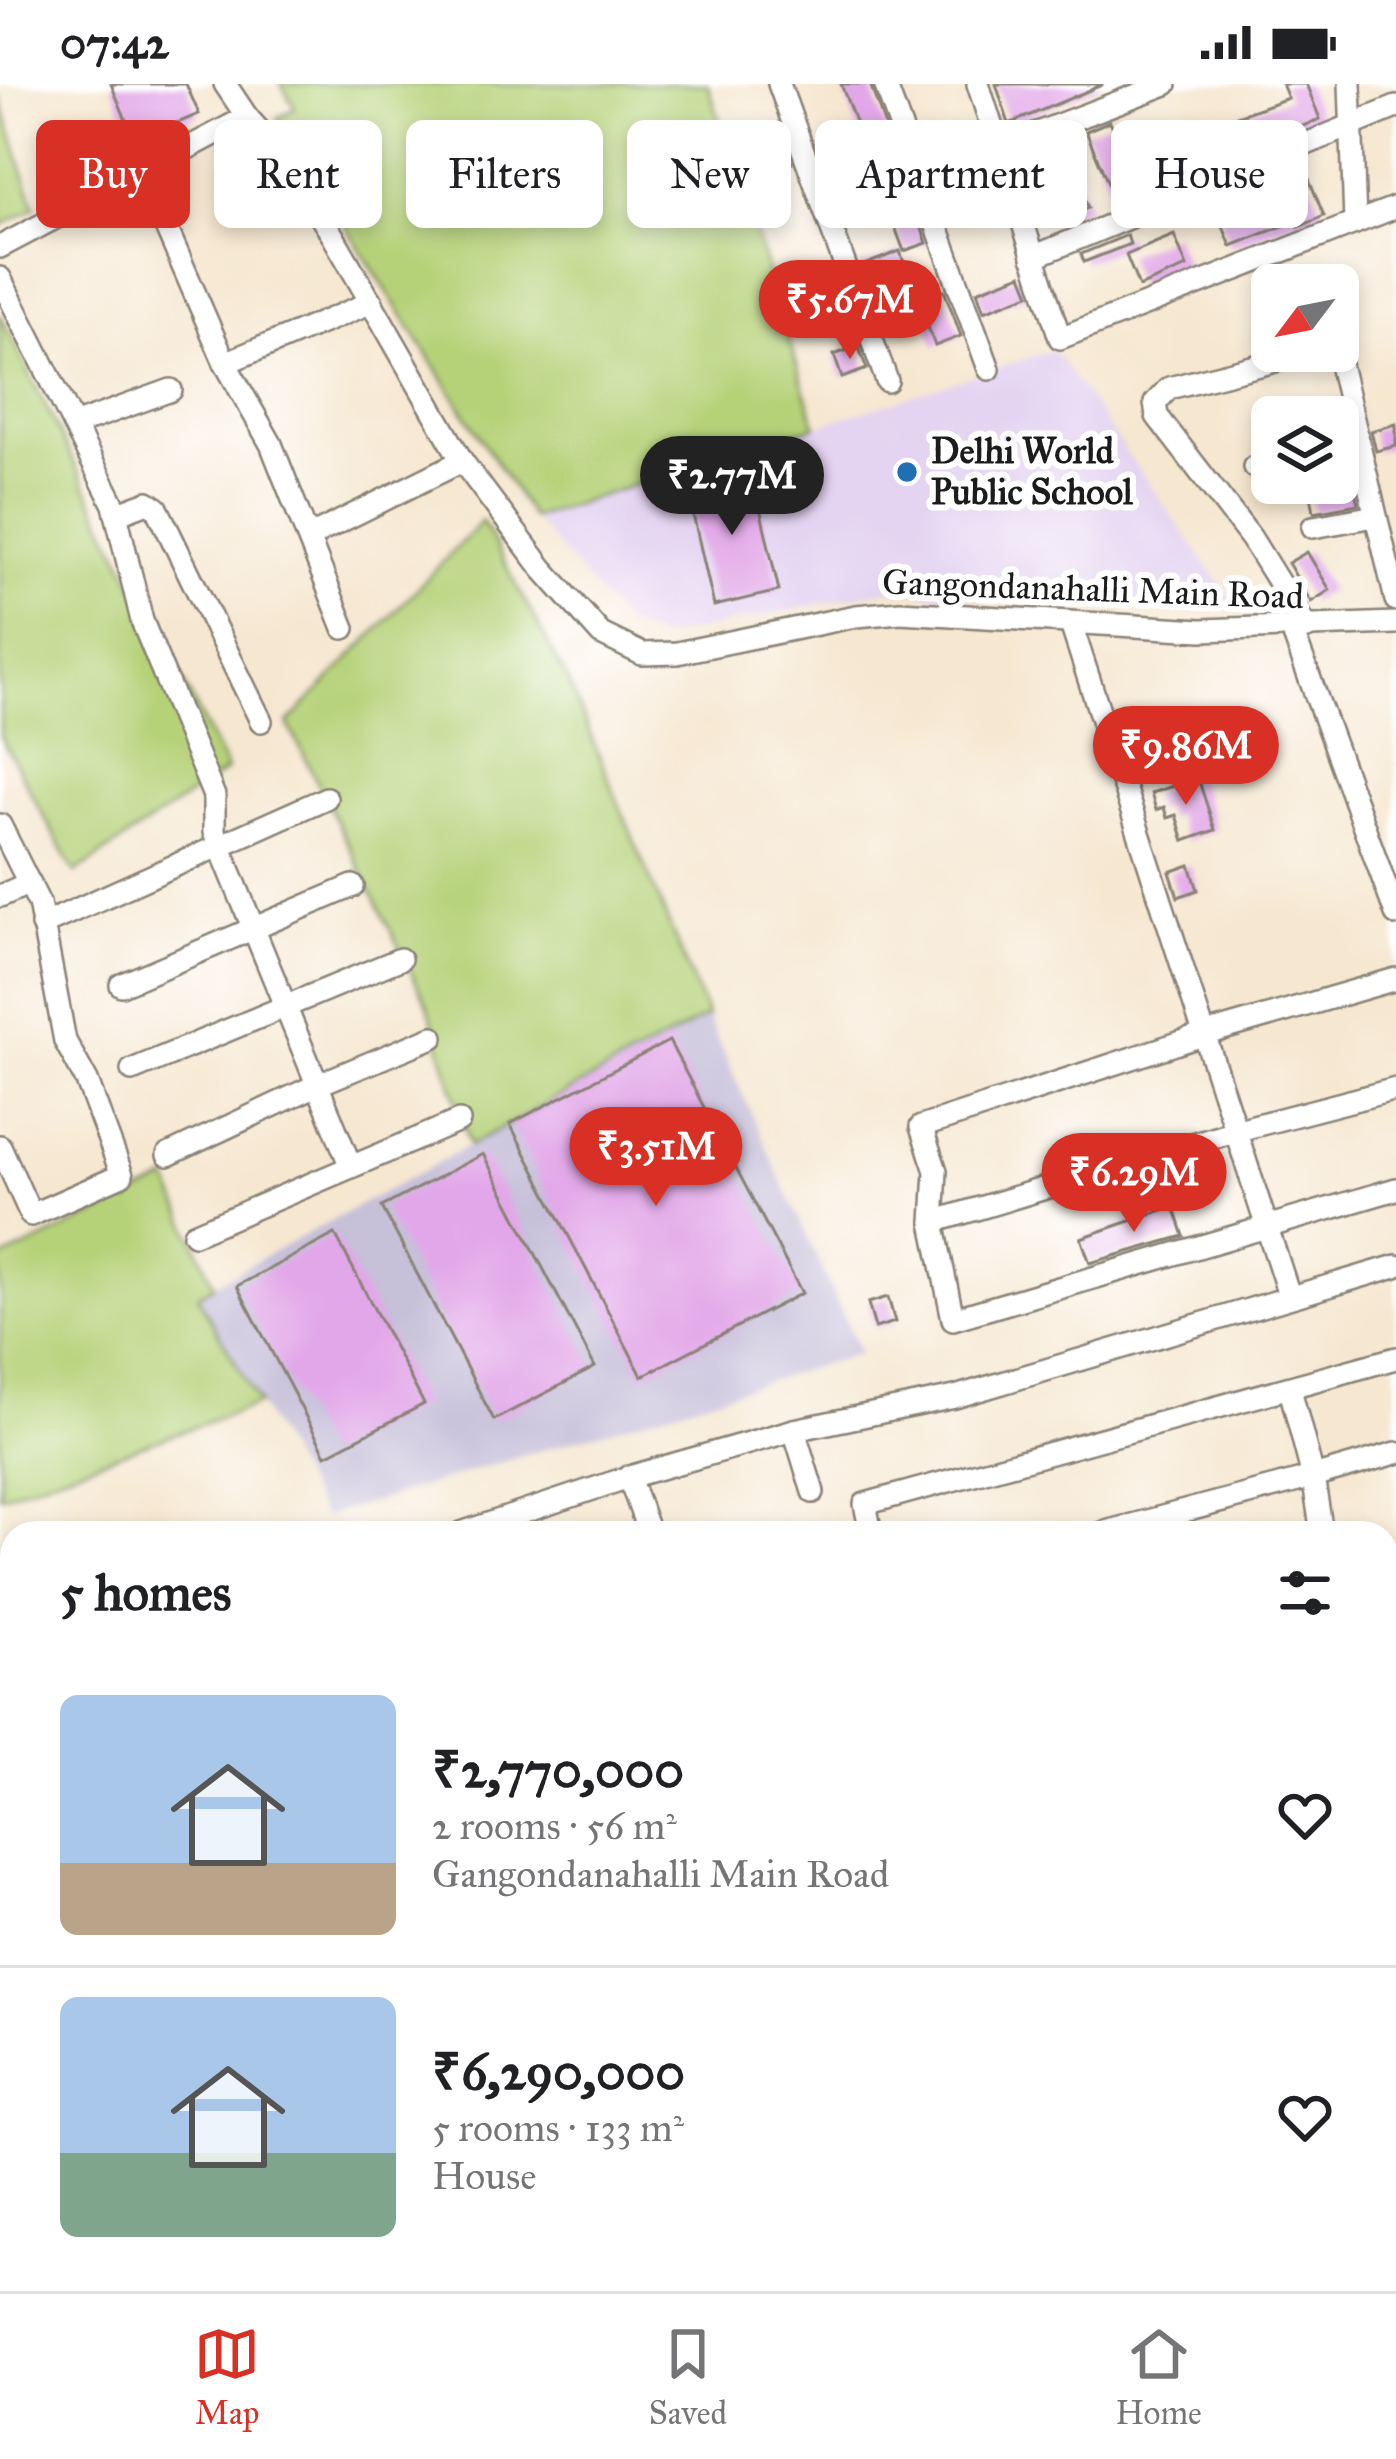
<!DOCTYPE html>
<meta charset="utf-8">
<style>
:root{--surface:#fff;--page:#f6f6f6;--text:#202124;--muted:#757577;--line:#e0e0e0;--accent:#d93025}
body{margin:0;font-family:"IM FELL Great Primer",serif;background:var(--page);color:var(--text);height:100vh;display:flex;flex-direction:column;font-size:45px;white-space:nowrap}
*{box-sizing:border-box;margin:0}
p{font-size:39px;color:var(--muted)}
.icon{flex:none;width:66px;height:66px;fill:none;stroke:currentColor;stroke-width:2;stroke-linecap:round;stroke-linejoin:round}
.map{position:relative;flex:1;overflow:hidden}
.panel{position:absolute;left:0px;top:1437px;width:1398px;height:771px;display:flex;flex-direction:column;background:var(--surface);border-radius:36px 36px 0 0;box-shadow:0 6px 18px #0003}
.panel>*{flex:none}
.hud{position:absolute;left:36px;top:36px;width:1326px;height:108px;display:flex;gap:24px}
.needle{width:78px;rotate:238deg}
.buttons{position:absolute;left:1251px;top:180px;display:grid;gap:24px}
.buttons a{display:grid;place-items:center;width:108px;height:108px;border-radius:18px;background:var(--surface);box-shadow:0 6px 18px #0003;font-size:60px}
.price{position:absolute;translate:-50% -102px;padding:0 27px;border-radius:42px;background:var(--accent);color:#fff;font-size:39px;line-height:78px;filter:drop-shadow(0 3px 6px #0008)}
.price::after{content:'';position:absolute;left:50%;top:72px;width:36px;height:27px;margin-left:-18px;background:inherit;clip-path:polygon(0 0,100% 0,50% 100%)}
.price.active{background:#222;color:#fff}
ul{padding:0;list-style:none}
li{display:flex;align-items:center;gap:36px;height:300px;padding:0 60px}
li+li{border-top:3px solid var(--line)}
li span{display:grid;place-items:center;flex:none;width:336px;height:240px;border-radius:18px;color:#555}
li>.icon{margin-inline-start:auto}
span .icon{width:144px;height:144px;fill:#fffc;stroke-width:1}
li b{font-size:51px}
h2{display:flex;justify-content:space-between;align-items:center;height:144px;padding:0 60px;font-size:51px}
.tag{padding:0 42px;border-radius:18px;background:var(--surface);box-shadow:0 6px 18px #0003;font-size:42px;line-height:108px}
.tag.active{background:var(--accent);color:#fff}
.status{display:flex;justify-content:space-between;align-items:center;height:84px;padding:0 60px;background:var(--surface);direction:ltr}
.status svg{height:33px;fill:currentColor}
.dock{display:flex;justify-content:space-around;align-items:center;height:168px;border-top:3px solid var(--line);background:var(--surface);font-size:33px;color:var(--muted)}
.dock a{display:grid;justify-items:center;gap:6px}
.dock .active{color:var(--accent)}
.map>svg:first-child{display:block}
.built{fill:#e4d3f1}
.industrial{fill:#c6c0d9}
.green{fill:#b6d279;stroke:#69774a;stroke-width:3}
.building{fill:#e2a7e8}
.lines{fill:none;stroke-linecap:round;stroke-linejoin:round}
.minor-casing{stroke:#898276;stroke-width:26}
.highway-casing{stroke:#898276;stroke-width:34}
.minor{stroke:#fff;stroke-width:21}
.highway{stroke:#f7c06c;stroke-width:30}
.poi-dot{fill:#1f6fb2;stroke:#fff;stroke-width:4.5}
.labels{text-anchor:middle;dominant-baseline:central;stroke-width:12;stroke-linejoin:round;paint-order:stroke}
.poi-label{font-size:36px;font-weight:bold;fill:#1c1c1c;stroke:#fff;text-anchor:start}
.street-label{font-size:36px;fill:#1c1c1c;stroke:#fff}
</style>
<div class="status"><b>07:42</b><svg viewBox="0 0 49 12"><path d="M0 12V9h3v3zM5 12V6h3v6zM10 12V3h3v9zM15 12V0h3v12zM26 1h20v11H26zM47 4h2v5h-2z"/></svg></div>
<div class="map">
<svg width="1396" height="2207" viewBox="0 0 1396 2207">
<rect width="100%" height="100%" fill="#fff"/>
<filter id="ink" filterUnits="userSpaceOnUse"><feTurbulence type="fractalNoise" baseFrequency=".00833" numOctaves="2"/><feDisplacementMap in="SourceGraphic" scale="24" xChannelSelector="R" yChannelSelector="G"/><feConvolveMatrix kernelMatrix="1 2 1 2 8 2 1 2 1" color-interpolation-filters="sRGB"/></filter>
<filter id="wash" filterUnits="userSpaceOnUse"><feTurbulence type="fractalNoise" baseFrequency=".004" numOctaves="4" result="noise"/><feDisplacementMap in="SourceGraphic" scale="48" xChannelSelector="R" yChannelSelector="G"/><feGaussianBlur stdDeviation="2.7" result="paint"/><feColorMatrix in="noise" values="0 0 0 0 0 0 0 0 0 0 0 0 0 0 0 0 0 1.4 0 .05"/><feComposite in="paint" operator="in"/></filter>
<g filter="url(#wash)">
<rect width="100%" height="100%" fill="#f6e7d0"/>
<polygon class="built" points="1053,266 1238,524 987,516 884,506 662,554 626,542 532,434"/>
<polygon class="industrial" points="707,932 860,1269 323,1433 196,1210"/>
<g class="green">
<polygon points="281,0 708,0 816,342 532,434 277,35 295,24"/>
<polygon points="0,12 35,124 0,142"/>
<polygon points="0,230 227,686 75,789 0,652"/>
<polygon points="482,437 568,597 707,932 470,1061 428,922 288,639"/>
<polygon points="168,1096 214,1201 197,1211 259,1320 0,1412 0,1176"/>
<polygon points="12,1608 12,1956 0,1958 0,1612"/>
<polygon points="12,2137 12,2196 587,2196 591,2207 0,2207 0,2139"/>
</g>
<g id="blocks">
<g class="building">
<polygon points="111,0 186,0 199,30 135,57"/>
<polygon points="841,0 870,0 902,90 877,99 867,74 827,89 819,66 860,51"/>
<polygon points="996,0 1102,0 1102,1 1009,40"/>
<polygon points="1282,0 1306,0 1320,35 1250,64 1237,32 1288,14"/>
<polygon points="1110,37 1127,77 1191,52 1203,81 1115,116 1086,47"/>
<polygon points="783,54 792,79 762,89 753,64"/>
<polygon points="1042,64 1056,98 1029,109 1018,74"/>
<polygon points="1309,95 1324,132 1299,143 1296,137 1231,162 1218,130"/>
<polygon points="1077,98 1088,124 1065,134 1055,108"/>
<polygon points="918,134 927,159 904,167 895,143"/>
<polygon points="1127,151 1130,160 1084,178 1081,170"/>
<polygon points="1174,151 1187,183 1139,203 1126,171"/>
<polygon points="900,167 917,216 879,230 861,182"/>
<polygon points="1022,190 1030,210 984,227 977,207"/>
<polygon points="944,206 961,252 935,262 918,216"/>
<polygon points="858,262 867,285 842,294 834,271"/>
<polygon points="1396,340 1396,362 1376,367 1371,347"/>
<polygon points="751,385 779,507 714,522 686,400"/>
<polygon points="1351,392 1358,420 1314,428 1309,400 1338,399 1338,395"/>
<polygon points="1307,468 1330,506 1311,518 1288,479"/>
<polygon points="1198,694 1215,746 1184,757 1176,731 1167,734 1164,723 1156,726 1151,709"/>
<polygon points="1190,781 1198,806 1178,813 1170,788"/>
<polygon points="669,957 802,1209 642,1292 510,1040"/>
<polygon points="483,1070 595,1283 494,1336 382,1123"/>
<polygon points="1174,1122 1184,1152 1090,1179 1081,1154"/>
<polygon points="335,1150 424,1320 326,1371 237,1202"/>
<polygon points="888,1213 895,1238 875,1244 868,1219"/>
</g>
</g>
</g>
<g filter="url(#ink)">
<use href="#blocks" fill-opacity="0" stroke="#898276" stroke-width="3"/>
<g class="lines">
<g class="minor-casing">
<g id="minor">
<polyline points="225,0 247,33 282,72 333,152 462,377 543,485 601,550 642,570 677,569 856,532 900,528 1202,546 1396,539"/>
<polyline points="779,0 887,297"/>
<polyline points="885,0 989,285"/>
<polyline points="978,0 1060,254 1396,123"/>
<polyline points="1350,0 1355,139"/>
<polyline points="998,64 1166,0"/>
<polyline points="142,88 225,279 271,360 344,544"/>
<polyline points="0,163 247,33"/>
<polyline points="1033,173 1396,23"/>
<polyline points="0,194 114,421 142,537 214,712 214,748 351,1083"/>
<polyline points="1332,267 1338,272 1396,516"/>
<polyline points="225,279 372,218"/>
<polyline points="74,341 171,306"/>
<polyline points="1254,383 1272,378"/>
<polyline points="116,430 148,418 157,424 261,637"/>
<polyline points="1313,443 1375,432"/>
<polyline points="309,453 462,377"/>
<polyline points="1071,540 1289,1211"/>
<polyline points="1307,544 1251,454 1157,332 1155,319 1169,304 1315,267"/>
<polyline points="1292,546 1396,830"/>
<polyline points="0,741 39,819 65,957 87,997 122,1091 31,1131 0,1062"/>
<polyline points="0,812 30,799"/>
<polyline points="42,841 326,714"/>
<polyline points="121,901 353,802"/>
<polyline points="132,986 400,875"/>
<polyline points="1396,1005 1238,1046 933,1138 953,1235 1396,1105"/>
<polyline points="168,1071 319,1000 433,953"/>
<polyline points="933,1138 936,1087 921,1043 1206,950 1396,895"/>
<polyline points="194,1150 459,1037"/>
<polyline points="794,1346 813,1408"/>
<polyline points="629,1393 649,1449"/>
<polyline points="461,1449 629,1393 794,1346 955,1313 1396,1182"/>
<polyline points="871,1449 865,1420 1396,1274"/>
<polyline points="1102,1449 1313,1393 1290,1305"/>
<polyline points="1322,1449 1313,1393 1396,1369"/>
<polyline points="1386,1476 1396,1473"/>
<polyline points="0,1595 12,1591"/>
<polyline points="1386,1712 1389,1723 1386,1724"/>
<polyline points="1386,1930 1391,1929"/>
<polyline points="0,2044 12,2044"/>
<polyline points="654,2196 659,2207"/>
<polyline points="731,2196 736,2207"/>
</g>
</g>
<g class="highway-casing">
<g id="highway">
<polyline points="1386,2112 1396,2106"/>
<polyline points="1386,2172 1396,2166"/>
<polyline points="1207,2207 1228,2196"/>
<polyline points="1318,2207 1339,2196"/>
</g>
</g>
<use href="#minor" class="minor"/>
<use href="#highway" class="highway"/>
</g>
</g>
<circle class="poi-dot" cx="907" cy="388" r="12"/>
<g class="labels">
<g class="poi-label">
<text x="931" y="367">Delhi World<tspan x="931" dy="41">Public School</tspan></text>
</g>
<g class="street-label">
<text transform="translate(1093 505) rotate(2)">Gangondanahalli Main Road</text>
</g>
</g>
</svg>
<div class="buttons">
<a><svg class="needle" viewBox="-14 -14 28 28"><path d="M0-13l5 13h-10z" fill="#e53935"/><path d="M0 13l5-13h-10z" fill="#757577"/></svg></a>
<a><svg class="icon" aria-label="layers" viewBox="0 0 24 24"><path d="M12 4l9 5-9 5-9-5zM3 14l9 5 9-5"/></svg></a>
</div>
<b class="price" style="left:850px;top:278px">₹5.67M</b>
<b class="price active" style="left:732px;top:454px">₹2.77M</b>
<b class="price" style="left:1186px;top:724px">₹9.86M</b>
<b class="price" style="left:656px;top:1125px">₹3.51M</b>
<b class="price" style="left:1134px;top:1151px">₹6.29M</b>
<div class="hud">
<a class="tag active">Buy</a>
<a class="tag">Rent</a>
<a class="tag">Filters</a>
<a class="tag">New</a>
<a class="tag">Apartment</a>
<a class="tag">House</a>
</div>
<section class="panel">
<h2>5 homes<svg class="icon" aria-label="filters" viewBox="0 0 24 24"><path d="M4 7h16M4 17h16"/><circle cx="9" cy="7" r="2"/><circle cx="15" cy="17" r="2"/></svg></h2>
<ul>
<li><span style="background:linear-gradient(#a9c7e8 70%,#b9a48a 0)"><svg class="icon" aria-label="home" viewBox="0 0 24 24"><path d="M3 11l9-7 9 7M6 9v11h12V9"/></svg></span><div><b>₹2,770,000</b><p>2 rooms · 56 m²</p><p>Gangondanahalli Main Road</p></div><svg class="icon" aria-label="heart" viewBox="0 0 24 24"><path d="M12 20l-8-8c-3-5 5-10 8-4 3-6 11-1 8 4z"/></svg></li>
<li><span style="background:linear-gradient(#a9c7e8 65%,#7fa58c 0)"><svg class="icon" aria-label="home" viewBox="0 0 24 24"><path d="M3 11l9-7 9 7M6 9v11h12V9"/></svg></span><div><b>₹6,290,000</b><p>5 rooms · 133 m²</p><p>House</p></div><svg class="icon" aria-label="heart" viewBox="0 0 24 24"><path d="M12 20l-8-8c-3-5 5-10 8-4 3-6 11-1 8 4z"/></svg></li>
</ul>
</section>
</div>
<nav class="dock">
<a class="active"><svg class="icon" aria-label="map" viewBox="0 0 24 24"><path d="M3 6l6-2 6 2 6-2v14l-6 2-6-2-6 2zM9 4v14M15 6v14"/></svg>Map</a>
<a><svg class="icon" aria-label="saved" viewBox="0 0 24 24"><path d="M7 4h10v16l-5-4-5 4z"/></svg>Saved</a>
<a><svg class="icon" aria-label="home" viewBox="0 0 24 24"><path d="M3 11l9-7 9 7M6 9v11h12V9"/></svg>Home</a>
</nav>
